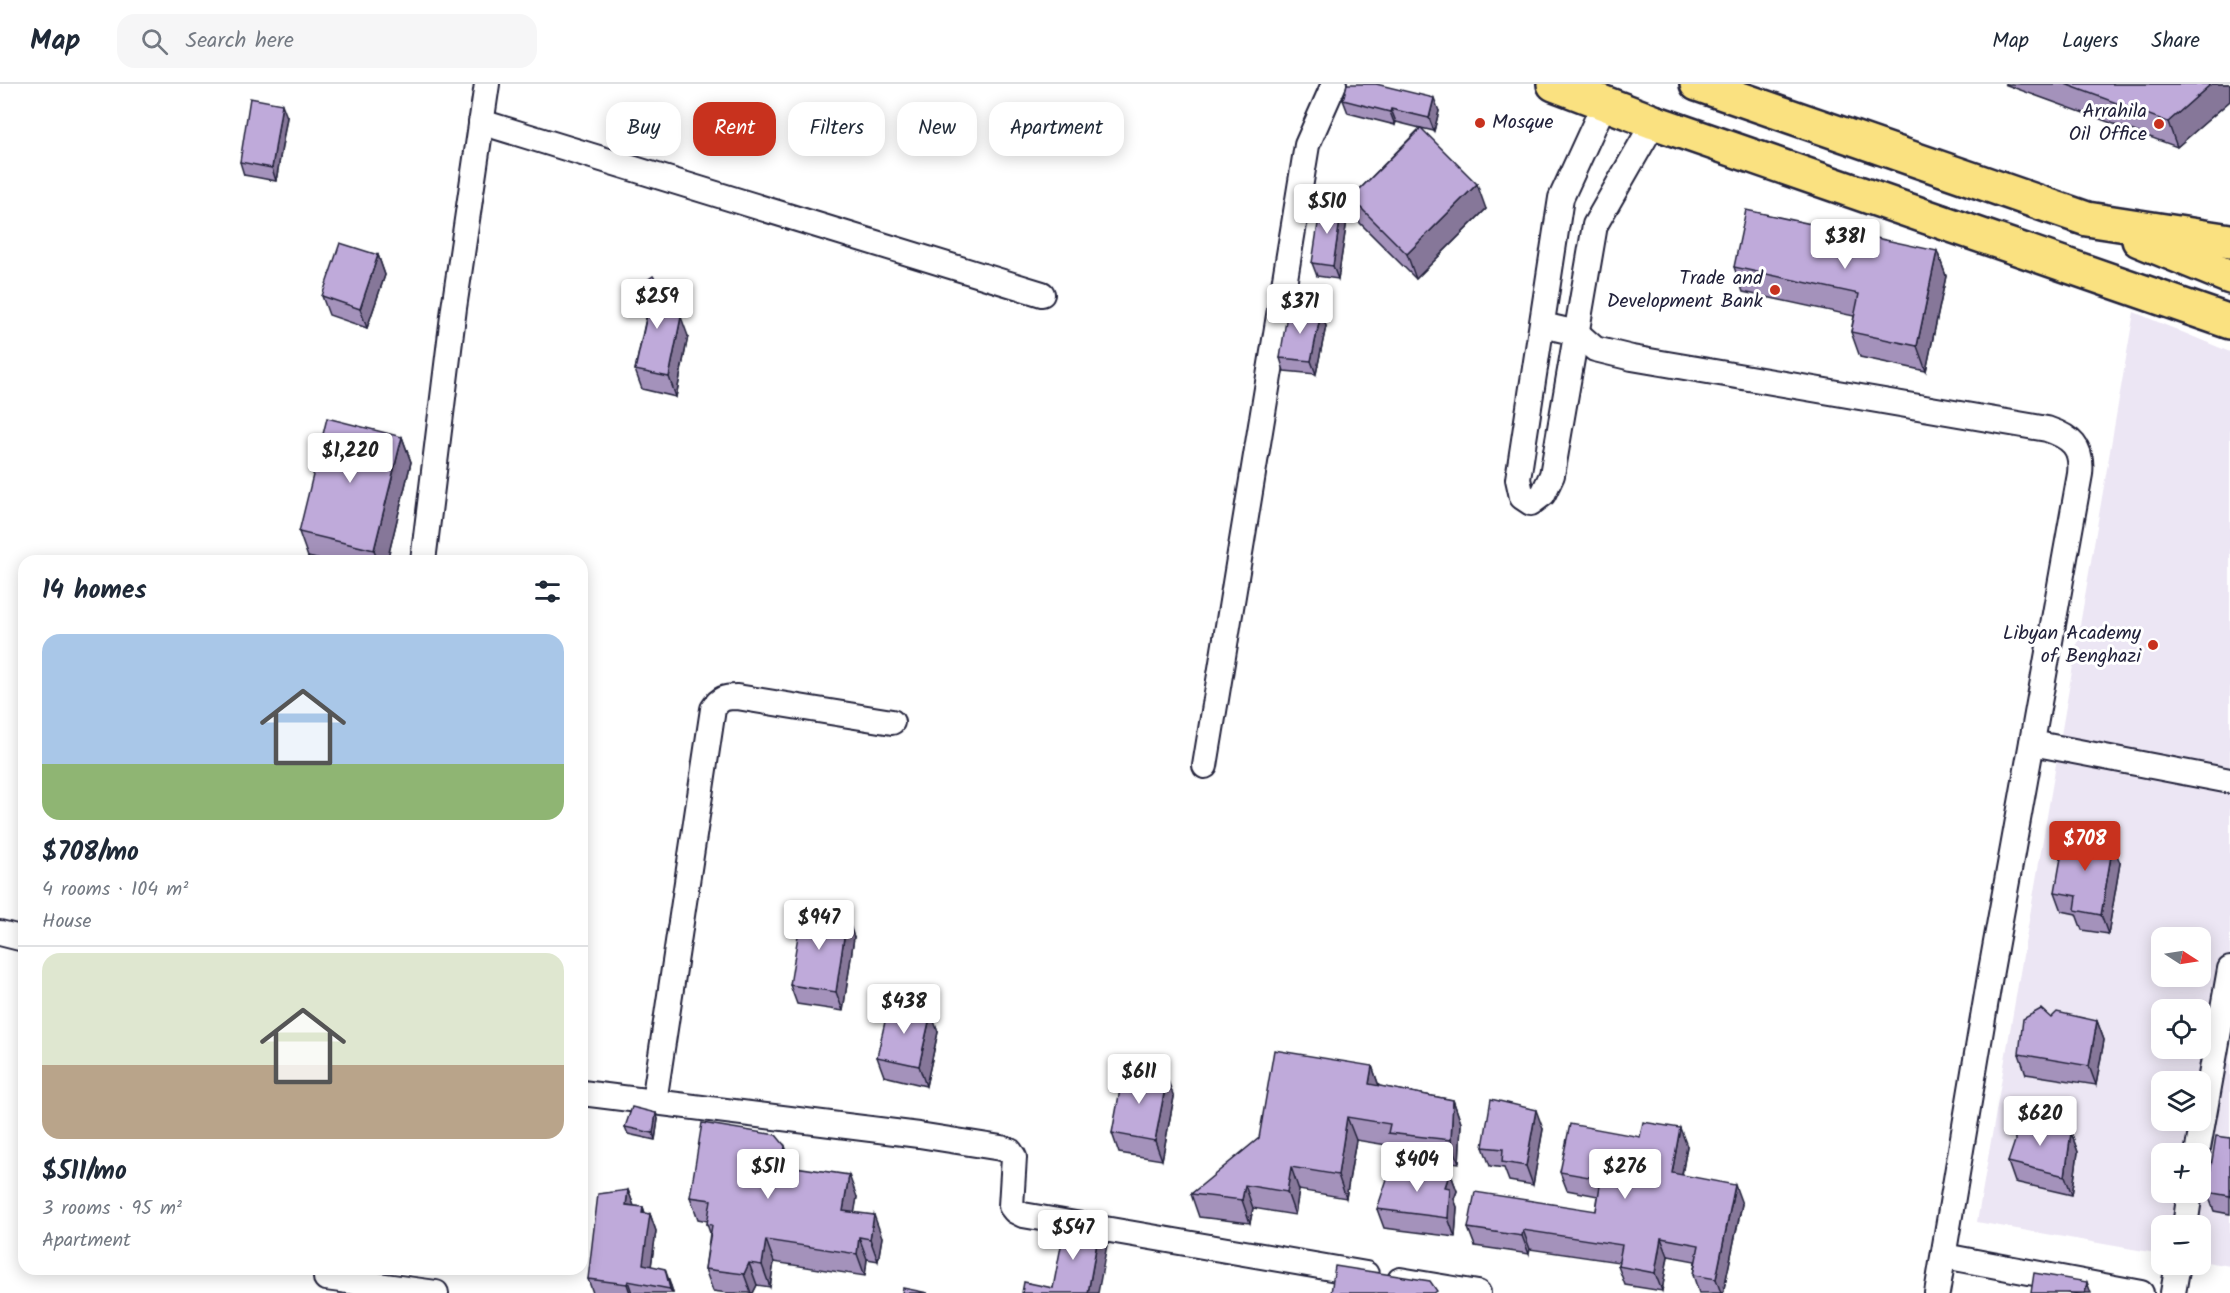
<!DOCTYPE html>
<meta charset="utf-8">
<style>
:root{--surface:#fff;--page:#f6f6f7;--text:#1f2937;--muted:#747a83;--line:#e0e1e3;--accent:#c8321e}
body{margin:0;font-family:Kalam,sans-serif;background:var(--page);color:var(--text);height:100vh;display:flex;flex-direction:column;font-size:22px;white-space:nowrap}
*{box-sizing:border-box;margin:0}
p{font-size:20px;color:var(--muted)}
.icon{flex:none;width:33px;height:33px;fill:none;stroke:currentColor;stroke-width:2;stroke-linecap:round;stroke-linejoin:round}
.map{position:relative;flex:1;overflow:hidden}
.drawer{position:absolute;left:18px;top:471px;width:570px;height:720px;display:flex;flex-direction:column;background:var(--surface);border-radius:18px;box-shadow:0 3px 15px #0003}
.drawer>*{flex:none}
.guide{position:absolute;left:606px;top:18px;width:570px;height:54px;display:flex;gap:12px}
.needle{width:39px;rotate:102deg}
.fabs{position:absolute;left:2151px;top:843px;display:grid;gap:12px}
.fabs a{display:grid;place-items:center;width:60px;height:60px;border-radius:12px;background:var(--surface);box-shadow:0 3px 15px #0003;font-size:30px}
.price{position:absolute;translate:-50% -51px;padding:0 14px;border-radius:6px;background:#fff;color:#222;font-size:20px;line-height:39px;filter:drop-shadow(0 2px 3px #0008)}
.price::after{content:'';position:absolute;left:50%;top:36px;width:18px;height:14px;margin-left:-9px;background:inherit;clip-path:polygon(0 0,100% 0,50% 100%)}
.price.active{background:var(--accent);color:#fff}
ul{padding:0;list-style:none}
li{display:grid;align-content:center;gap:12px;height:318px;padding:0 24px}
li+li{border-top:2px solid var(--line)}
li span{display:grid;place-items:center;height:186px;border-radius:18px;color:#555}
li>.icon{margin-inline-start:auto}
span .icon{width:108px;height:108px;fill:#fffc;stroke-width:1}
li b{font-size:26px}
h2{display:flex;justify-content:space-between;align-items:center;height:72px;padding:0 24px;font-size:26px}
.chip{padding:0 21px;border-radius:18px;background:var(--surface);box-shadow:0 3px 15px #0003;font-size:21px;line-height:54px}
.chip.active{background:var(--accent);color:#fff}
header{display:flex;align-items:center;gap:36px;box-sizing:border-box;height:84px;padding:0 30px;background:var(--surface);border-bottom:2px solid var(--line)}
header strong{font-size:28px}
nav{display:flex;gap:33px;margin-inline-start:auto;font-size:21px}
.search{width:420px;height:54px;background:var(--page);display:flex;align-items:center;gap:15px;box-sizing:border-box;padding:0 21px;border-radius:18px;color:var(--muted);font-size:22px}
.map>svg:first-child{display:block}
.built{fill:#ece6f4;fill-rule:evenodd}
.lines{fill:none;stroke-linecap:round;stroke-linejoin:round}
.minor-casing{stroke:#22223b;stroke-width:28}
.highway-casing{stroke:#22223b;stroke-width:38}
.minor{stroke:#fff;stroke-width:24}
.highway{stroke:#fae180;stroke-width:33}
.wall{fill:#a492bb;stroke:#22223b;stroke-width:1.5}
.shaded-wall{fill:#867799;stroke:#22223b;stroke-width:1.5}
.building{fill:#bfaada;stroke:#22223b;stroke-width:1.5}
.poi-dot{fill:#c8321e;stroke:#fff;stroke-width:2}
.labels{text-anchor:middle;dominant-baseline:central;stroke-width:6;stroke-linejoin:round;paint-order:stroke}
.poi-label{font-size:20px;fill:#22223b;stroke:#fff;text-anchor:end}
</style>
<header>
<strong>Map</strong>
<div class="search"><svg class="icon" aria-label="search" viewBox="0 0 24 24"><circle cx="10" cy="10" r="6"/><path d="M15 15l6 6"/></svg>Search here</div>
<nav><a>Map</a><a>Layers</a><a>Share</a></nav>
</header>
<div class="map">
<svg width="2230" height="1209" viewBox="0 0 2230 1209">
<rect width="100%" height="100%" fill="#fff"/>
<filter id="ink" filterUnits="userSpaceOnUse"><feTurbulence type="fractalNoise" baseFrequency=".0167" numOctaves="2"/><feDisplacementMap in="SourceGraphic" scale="12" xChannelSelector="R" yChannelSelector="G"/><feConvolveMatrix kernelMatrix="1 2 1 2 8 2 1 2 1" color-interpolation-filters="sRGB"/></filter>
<g filter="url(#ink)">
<path class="built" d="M2134,228l96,40v914l-29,-5 -1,-35h-38l-1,28 -184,-32zM2162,854h38v38h-38zM2162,926h38v38h-38zM2162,998h38v38h-38zM2162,1070h38v38h-38z"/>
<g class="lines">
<g class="minor-casing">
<g id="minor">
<polyline points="1605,18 1561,114 1518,395 1522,413 1531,419 1543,410 1552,391 1595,141 1654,38"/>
<polyline points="481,38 1042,210"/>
<path d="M1542,241l35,8 18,16 37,9 415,71c24,8 36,18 33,45l-90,502 -53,317"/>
<polyline points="423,477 454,224 487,0"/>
<polyline points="2032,659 2230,697"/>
<polyline points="1205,682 1307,61 1334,0"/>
<polyline points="0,849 24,855"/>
<polyline points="582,1009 919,1051 1001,1064 1010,1067 1014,1073 1011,1122 1015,1127 1023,1131 1366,1190"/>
<path d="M654,1018l59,-393c7,-11 12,-12 24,-12l155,25"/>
<polyline points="2197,1070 2230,885"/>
<polyline points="2185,1142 2190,1108"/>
<polyline points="1944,1172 2141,1209"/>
<polyline points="326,1194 436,1209"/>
<polyline points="1400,1196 1478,1209"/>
<polyline points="2173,1209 2178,1180"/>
</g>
</g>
<g class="highway-casing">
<g id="highway">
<polyline points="1554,0 1654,38 2230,238"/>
<polyline points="1697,0 2087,135 2230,157"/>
<polyline points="2139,156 2230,193"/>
</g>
</g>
<use href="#minor" class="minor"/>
<use href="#highway" class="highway"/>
</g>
<g class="wall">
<polygon points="2004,0 2230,0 2230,17 2177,63"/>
<polygon points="1343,16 1439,27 1434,47 1421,44 1486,125 1416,195 1360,139 1351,114 1420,44 1396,38 1395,41 1348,29"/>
<polygon points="287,33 276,97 244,91 240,78"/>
<polygon points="1342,123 1347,136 1338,195 1317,192 1312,179"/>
<polygon points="1937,167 1946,192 1926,287 1860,273 1851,248 1854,232 1743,208 1734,183"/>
<polygon points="378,171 385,191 367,244 329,231 322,212"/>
<polygon points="633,206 688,252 676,313 642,305 635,286 646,234 640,225"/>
<polygon points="1321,229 1326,242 1316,290 1284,287 1280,274"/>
<polygon points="402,353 411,378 387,477 325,477 308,473 299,448"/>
<polygon points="2120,779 2108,850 2082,846 2076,830 2062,827 2055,808"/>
<polygon points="854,853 843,927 797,920 790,901"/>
<polygon points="2051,934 2097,937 2104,956 2096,1001 2026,990 2019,970"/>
<polygon points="938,948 926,1002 884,992 877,973"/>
<polygon points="1372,982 1379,1002 1453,1016 1461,1039 1459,1079 1396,1072 1393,1062 1356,1056 1346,1114 1299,1106 1295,1131 1253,1124 1250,1139 1199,1133 1191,1110"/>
<polygon points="1174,1013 1162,1076 1119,1069 1112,1049"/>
<polygon points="656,1029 658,1035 655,1056 628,1050 625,1043"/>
<polygon points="1543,1045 1533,1101 1509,1097 1504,1084 1490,1082 1483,1063"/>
<polygon points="2058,1048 2071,1049 2078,1068 2072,1111 2015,1098 2008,1078"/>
<polygon points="2230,1054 2230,1130 2214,1127 2207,1108"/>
<polygon points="1687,1062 1682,1091 1742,1120 1723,1209 1699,1209 1693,1191 1695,1177 1668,1172 1662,1207 1625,1201 1618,1182 1619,1178 1530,1165 1529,1170 1475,1162 1468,1144 1596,1127 1598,1112 1567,1106 1560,1088"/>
<polygon points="793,1082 857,1113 854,1128 882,1153 878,1177 867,1175 865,1192 774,1178 770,1203 757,1201 753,1209 728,1209 713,1207 705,1185 710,1149 707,1140 708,1137 698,1135 690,1113"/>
<polygon points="1450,1088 1457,1107 1454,1115 1457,1123 1455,1153 1384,1144 1377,1125"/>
<polygon points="628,1106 634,1122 643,1123 645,1129 650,1130 656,1147 651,1182 671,1202 673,1209 593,1209 588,1195"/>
</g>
<g class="shaded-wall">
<polygon points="2211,0 2230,0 2230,17 2177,63 2168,38"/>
<polygon points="1434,14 1439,27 1434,47 1429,34"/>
<polygon points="282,20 287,33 276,97 272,84"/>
<polygon points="1391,25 1396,38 1395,41 1390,28"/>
<polygon points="1477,100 1486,125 1416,195 1407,170"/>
<polygon points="1342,123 1347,136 1338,195 1333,182"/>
<polygon points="1937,167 1946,192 1926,287 1917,262"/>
<polygon points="378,171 385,191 367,244 360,225"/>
<polygon points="1321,229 1326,242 1316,290 1311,277"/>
<polygon points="681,233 688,252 676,313 669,293"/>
<polygon points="402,353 411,378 387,477 378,477 374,466"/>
<polygon points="2113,760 2120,779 2108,850 2101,831"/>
<polygon points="847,833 854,853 843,927 836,908"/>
<polygon points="931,929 938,948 926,1002 919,982"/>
<polygon points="2097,937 2104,956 2096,1001 2089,982"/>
<polygon points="1372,982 1380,1005 1369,1000"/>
<polygon points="1167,994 1174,1013 1162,1076 1155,1057"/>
<polygon points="1453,1016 1461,1039 1459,1079 1451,1056"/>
<polygon points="1536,1026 1543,1045 1533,1101 1526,1082"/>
<polygon points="656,1029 658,1035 655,1056 653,1049"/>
<polygon points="1347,1033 1356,1056 1346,1114 1338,1091"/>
<polygon points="1680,1044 1687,1062 1679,1107 1672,1089"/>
<polygon points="2071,1049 2078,1068 2072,1111 2065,1092"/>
<polygon points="785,1062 793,1084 782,1081"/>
<polygon points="1291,1083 1299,1106 1295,1131 1287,1108"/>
<polygon points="1450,1088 1457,1107 1454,1115 1457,1123 1455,1153 1448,1134 1445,1103"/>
<polygon points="849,1091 857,1113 851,1149 843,1127"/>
<polygon points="1245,1101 1253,1124 1250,1139 1242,1116"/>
<polygon points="1735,1101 1742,1120 1723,1209 1721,1209 1716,1195"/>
<polygon points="628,1106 634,1122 626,1121"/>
<polygon points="643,1123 648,1139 650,1130 656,1147 649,1197 643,1180"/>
<polygon points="874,1131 882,1153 878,1177 870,1155"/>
<polygon points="1100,1142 1107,1161 1098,1209 1088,1209"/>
<polygon points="1523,1146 1530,1165 1529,1170 1522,1152"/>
<polygon points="859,1153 867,1175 865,1192 857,1170"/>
<polygon points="1661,1154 1668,1172 1662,1207 1655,1189"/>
<polygon points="766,1156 774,1178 770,1203 762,1181"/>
<polygon points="749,1179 757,1201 753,1209 751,1209 744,1190"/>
<polygon points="665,1185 671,1202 673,1209 672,1209 670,1205"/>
<polygon points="628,1197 632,1209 630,1209 627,1200"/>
<polygon points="2087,1198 2091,1209 2085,1209"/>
</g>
<g class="building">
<polygon points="1347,0 1376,0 1434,14 1429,34 1391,25 1390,28 1343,16"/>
<polygon points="2065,0 2211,0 2168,38"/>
<polygon points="250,14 282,20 272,84 240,78"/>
<polygon points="1421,44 1477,100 1407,170 1351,114"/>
<polygon points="1321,120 1342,123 1333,182 1312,179"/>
<polygon points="1746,126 1937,167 1917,262 1851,248 1859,210 1734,183"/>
<polygon points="340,159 378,171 360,225 322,212"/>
<polygon points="653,192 681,233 669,293 635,286 648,227 633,206"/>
<polygon points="1288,224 1321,229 1311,277 1280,274"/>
<polygon points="327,334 402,353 374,466 299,448"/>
<polygon points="2065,751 2113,760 2101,831 2075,826 2077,812 2055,808"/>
<polygon points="802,827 847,833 836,908 790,901"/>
<polygon points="889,920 931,929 919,982 877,973"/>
<polygon points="2041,925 2051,934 2057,928 2097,937 2089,982 2019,970 2023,935"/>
<polygon points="1274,966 1372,982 1369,1000 1453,1016 1451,1056 1388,1049 1390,1040 1347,1033 1338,1091 1291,1083 1287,1108 1245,1101 1242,1116 1191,1110 1259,1054"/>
<polygon points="1124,984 1167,994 1155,1057 1112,1049"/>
<polygon points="1491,1015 1536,1026 1526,1082 1502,1078 1503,1065 1483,1063"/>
<polygon points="632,1023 656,1029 653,1049 625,1043"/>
<polygon points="2014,1035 2055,1042 2053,1048 2071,1049 2065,1092 2008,1078 2015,1057"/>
<polygon points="1643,1038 1680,1044 1672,1089 1735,1101 1716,1195 1693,1191 1699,1161 1661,1154 1655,1189 1618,1182 1622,1161 1523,1146 1522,1152 1468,1144 1475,1108 1596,1127 1601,1095 1560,1088 1570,1040 1640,1053"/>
<polygon points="702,1039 776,1051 785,1062 782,1081 849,1091 843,1127 874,1131 870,1155 859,1153 857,1170 766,1156 762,1181 749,1179 744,1190 705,1185 712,1141 707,1140 711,1116 690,1113"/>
<polygon points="2216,1052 2230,1054 2230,1112 2207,1108"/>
<polygon points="1390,1086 1450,1088 1445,1103 1450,1104 1448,1134 1377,1125"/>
<polygon points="628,1106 626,1121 643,1123 642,1129 650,1130 643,1180 665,1185 670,1205 628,1197 627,1200 588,1195 598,1110"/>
<polygon points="1066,1136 1100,1142 1088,1209 1022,1209 1024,1198 1053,1204"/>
<polygon points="1335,1182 1430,1197 1437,1207 1434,1209 1331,1209"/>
<polygon points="2034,1189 2087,1198 2085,1209 2031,1209"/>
<polygon points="903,1204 928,1209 902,1209"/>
</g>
</g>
<g class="poi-dot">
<circle cx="1480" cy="39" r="6"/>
<circle cx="2159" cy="40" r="6"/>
<circle cx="1775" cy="206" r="6"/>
<circle cx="2153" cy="561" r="6"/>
</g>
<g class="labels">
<g class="poi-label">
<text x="2147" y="28">Arrahila<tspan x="2147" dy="23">Oil Office</tspan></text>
<text x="1492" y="39" text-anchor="start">Mosque</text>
<text x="1763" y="195">Trade and<tspan x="1763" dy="23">Development Bank</tspan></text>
<text x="2141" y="550">Libyan Academy<tspan x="2141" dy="23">of Benghazi</tspan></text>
</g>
</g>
</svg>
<div class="fabs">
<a><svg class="needle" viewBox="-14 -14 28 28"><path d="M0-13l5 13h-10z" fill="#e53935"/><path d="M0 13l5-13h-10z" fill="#747a83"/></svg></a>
<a><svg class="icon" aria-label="locate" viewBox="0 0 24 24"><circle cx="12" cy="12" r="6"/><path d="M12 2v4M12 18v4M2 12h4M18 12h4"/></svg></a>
<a><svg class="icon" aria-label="layers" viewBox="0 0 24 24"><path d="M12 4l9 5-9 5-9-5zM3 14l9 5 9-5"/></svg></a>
<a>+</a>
<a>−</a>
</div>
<b class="price" style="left:1327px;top:151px">$510</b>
<b class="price" style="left:1845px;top:186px">$381</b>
<b class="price" style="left:657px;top:246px">$259</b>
<b class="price" style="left:1300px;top:251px">$371</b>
<b class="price" style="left:350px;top:400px">$1,220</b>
<b class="price active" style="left:2085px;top:788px">$708</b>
<b class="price" style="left:819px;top:867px">$947</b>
<b class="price" style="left:904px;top:951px">$438</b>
<b class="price" style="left:1139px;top:1021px">$611</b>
<b class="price" style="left:2040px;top:1063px">$620</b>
<b class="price" style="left:1417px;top:1109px">$404</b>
<b class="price" style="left:768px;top:1116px">$511</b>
<b class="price" style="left:1625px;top:1116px">$276</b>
<b class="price" style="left:1073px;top:1177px">$547</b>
<div class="guide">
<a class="chip">Buy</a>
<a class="chip active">Rent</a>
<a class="chip">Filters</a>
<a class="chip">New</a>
<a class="chip">Apartment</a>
</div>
<section class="drawer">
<h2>14 homes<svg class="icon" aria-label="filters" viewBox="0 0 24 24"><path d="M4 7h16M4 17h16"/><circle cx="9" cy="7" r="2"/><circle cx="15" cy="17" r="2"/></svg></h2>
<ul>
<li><span style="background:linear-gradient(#a9c7e8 70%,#8fb573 0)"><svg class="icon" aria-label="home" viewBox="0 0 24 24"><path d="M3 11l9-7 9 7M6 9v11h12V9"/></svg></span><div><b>$708/mo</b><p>4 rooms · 104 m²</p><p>House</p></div></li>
<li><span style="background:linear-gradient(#dfe7d0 60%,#b9a48a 0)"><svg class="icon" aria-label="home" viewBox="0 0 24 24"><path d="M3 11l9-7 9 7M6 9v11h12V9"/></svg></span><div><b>$511/mo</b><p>3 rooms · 95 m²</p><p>Apartment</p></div></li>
</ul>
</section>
</div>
